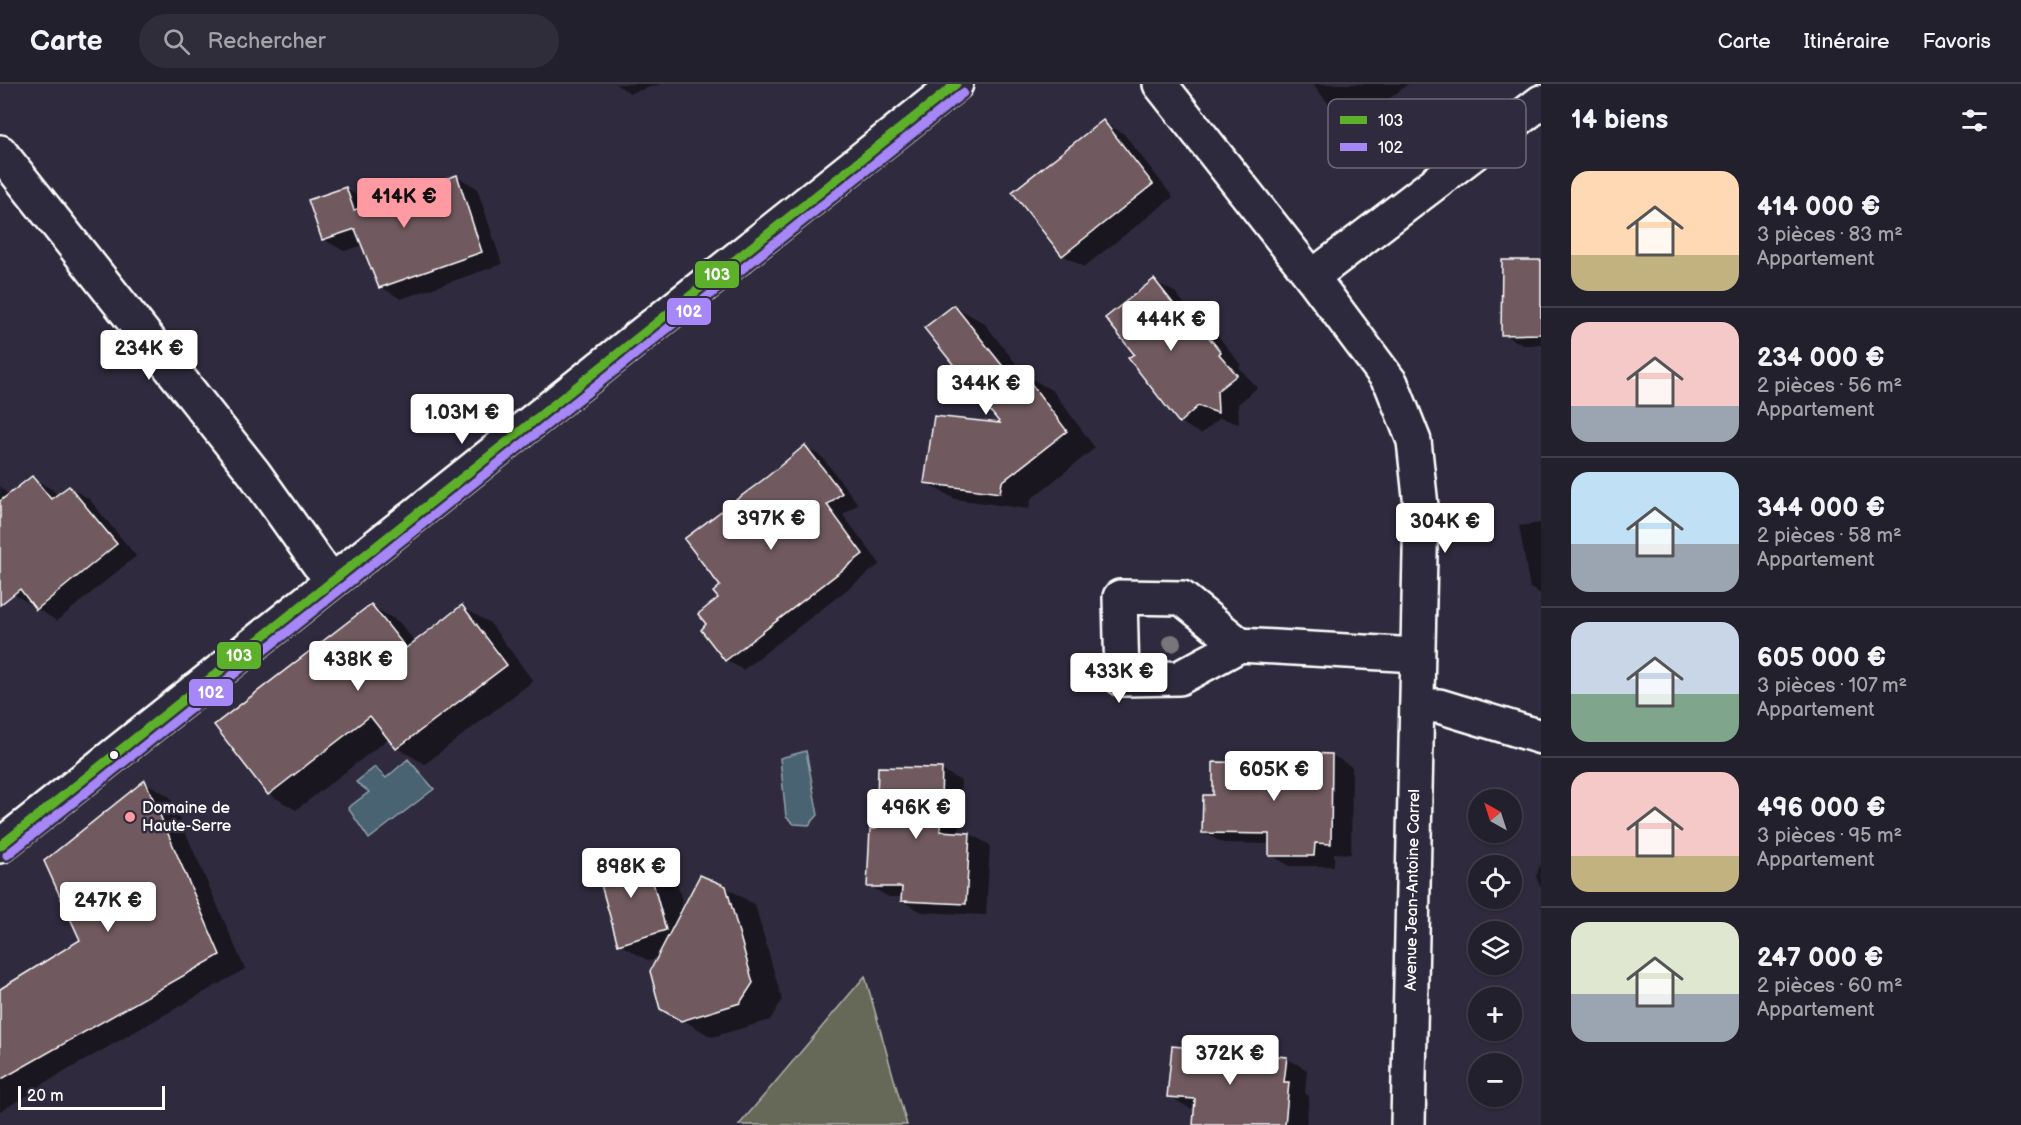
<!DOCTYPE html>
<html lang="fr">
<meta charset="utf-8">
<style>
:root{--surface:#23202e;--page:#2f2d3a;--text:#f1f3f6;--muted:#a3a3aa;--line:#403e4a;--accent:#ff9aa2}
body{margin:0;font-family:"Balsamiq Sans",sans-serif;background:var(--page);color:var(--text);height:100vh;display:flex;flex-direction:column;font-size:22px;white-space:nowrap}
*{box-sizing:border-box;margin:0}
p{font-size:20px;color:var(--muted)}
.icon{flex:none;width:33px;height:33px;fill:none;stroke:currentColor;stroke-width:2;stroke-linecap:round;stroke-linejoin:round}
.map{position:relative;flex:1;overflow:hidden}
.side{display:flex;flex-direction:column;background:var(--surface);width:480px}
.side>*{flex:none}
.needle{width:39px;rotate:321deg}
.controls{position:absolute;left:1468px;top:705px;display:grid;gap:12px}
.controls a{display:grid;place-items:center;width:54px;height:54px;border-radius:50%;background:var(--surface);box-shadow:0 2px 4px #0004,0 0 0 2px var(--line);font-size:30px}
.scale{position:absolute;left:18px;bottom:15px;width:147px;box-sizing:border-box;padding-left:6px;border:3px solid #fff;border-top:0;font-size:16px;line-height:21px;white-space:nowrap;color:#fff;-webkit-text-stroke:4px #2f2a3d;paint-order:stroke}
.price{position:absolute;translate:-50% -51px;padding:0 14px;border-radius:6px;background:#fff;color:#222;font-size:20px;line-height:39px;filter:drop-shadow(0 2px 3px #0008)}
.price::after{content:'';position:absolute;left:50%;top:36px;width:18px;height:14px;margin-left:-9px;background:inherit;clip-path:polygon(0 0,100% 0,50% 100%)}
.price.active{background:var(--accent);color:#111}
ul{padding:0;list-style:none}
li{display:flex;align-items:center;gap:18px;height:150px;padding:0 30px}
li+li{border-top:2px solid var(--line)}
li span{display:grid;place-items:center;flex:none;width:168px;height:120px;border-radius:18px;color:#555}
li>.icon{margin-inline-start:auto}
span .icon{width:72px;height:72px;fill:#fffc;stroke-width:1}
li b{font-size:26px}
h2{display:flex;justify-content:space-between;align-items:center;height:72px;padding:0 30px;font-size:26px}
header{display:flex;align-items:center;gap:36px;box-sizing:border-box;height:84px;padding:0 30px;background:var(--surface);border-bottom:2px solid var(--line)}
header strong{font-size:28px}
nav{display:flex;gap:33px;margin-inline-start:auto;font-size:21px}
.search{width:420px;height:54px;background:var(--page);display:flex;align-items:center;gap:15px;box-sizing:border-box;padding:0 21px;border-radius:33px;color:var(--muted);font-size:22px}
main{display:flex;flex:1;min-height:0}
.map>svg:first-child{display:block}
.green{fill:#666859;stroke:#b2b4ac;stroke-width:1.5}
.water{fill:#4a6373;stroke:#92a1ab;stroke-width:1.5}
.shadow{fill:#0007}
.building{fill:#705a5e;stroke:#fff;stroke-width:1.5}
.lines{fill:none;stroke-linecap:round;stroke-linejoin:round}
.street-casing{stroke:#fff;stroke-width:38}
.secondary-casing{stroke:#fff;stroke-width:38}
.street{stroke:#2f2a3d;stroke-width:33}
.secondary{stroke:#2f2a3d;stroke-width:33}
.bus-1-casing{stroke:#2f2a3d;stroke-width:14}
.bus-2-casing{stroke:#2f2a3d;stroke-width:14}
.bus-1{stroke:#5cb02a;stroke-width:9}
.bus-2{stroke:#a687f7;stroke-width:9}
.tree{fill:#77767a}
.bus-dot{fill:#fff;stroke:#2f2a3d;stroke-width:2}
.poi-dot{fill:#ff9aa2;stroke:#2f2a3d;stroke-width:2}
.labels{text-anchor:middle;dominant-baseline:central;stroke-width:5;stroke-linejoin:round;paint-order:stroke}
.poi-label{font-size:16px;fill:#fff;stroke:#2f2a3d;text-anchor:start}
.street-label{font-size:16px;fill:#fff;stroke:#2f2a3d}
.key{fill:#2f2a3d;stroke:#6d6a77;stroke-width:1.5}
.key-label{font-size:16px;fill:#fff}
.line-badge{stroke:#2f2a3d;stroke-width:2}
.badge-label{font-size:16px;text-anchor:middle;font-weight:bold;fill:#fff}
</style>
<header>
<strong>Carte</strong>
<div class="search"><svg class="icon" aria-label="search" viewBox="0 0 24 24"><circle cx="10" cy="10" r="6"/><path d="M15 15l6 6"/></svg>Rechercher</div>
<nav><a>Carte</a><a>Itinéraire</a><a>Favoris</a></nav>
</header>
<main>
<div class="map">
<svg width="1541" height="1041" viewBox="0 0 1541 1041">
<rect width="100%" height="100%" fill="#2f2a3d"/>
<filter id="ink" filterUnits="userSpaceOnUse"><feTurbulence type="fractalNoise" baseFrequency=".0167" numOctaves="2"/><feDisplacementMap in="SourceGraphic" scale="12" xChannelSelector="R" yChannelSelector="G"/><feConvolveMatrix kernelMatrix="1 2 1 2 8 2 1 2 1" color-interpolation-filters="sRGB"/></filter>
<g filter="url(#ink)">
<polygon class="green" points="865,892 907,1041 739,1041"/>
<g class="water">
<polygon points="806,667 818,731 809,741 794,740 786,733 780,674"/>
<polygon points="408,675 434,705 369,755 348,724 369,708 356,698 375,683 386,694"/>
</g>
<g class="shadow">
<polygon points="615,0 661,0 630,9"/>
<polygon points="1313,0 1408,0 1370,30 1356,22 1346,30 1327,18"/>
<polygon points="1103,38 1124,50 1173,113 1084,183 1063,171"/>
<polygon points="456,92 477,104 502,180 401,215 381,203 363,161 344,167 323,155 346,105 367,117 369,122"/>
<polygon points="1541,177 1541,261 1523,261 1503,250"/>
<polygon points="1154,197 1176,209 1194,233 1210,242 1241,281 1239,283 1257,304 1238,320 1239,340 1220,334 1201,350 1180,338 1136,270"/>
<polygon points="954,222 984,239 1025,291 1053,307 1095,364 1031,415 1029,425 955,415 926,399 1003,341"/>
<polygon points="805,363 822,373 858,420 843,431 880,480 743,586 726,576 708,540 720,514 722,502 769,393"/>
<polygon points="32,394 53,406 58,412 69,403 89,415 136,472 57,537 14,510 0,492 0,402 9,412"/>
<polygon points="1541,439 1541,510 1530,504 1519,442"/>
<polygon points="371,522 399,538 416,559 462,523 490,539 533,597 425,680 397,664 389,654 296,726 269,710"/>
<polygon points="1279,669 1332,671 1352,683 1351,770 1334,769 1334,782 1290,782 1271,771 1271,760 1223,759 1203,748 1215,712 1278,680"/>
<polygon points="942,686 961,697 959,750 970,750 990,761 986,831 922,828 902,817 903,813 889,813 869,802 878,746"/>
<polygon points="145,698 170,713 245,885 29,1008 30,1010 0,1027 0,907 82,857"/>
<polygon points="644,770 674,788 684,824 725,803 755,821 782,916 770,936 712,953 662,924 658,874 649,877 619,860"/>
<polygon points="1541,778 1541,803 1536,793"/>
<polygon points="1286,974 1307,986 1305,1009 1309,1012 1306,1041 1195,1041 1196,1024 1189,1024 1169,1012"/>
</g>
<g class="building">
<polygon points="1103,36 1153,100 1062,172 1012,108"/>
<polygon points="457,91 482,168 379,204 355,145 322,156 308,116 346,103 354,126"/>
<polygon points="1502,176 1541,176 1541,250 1501,251"/>
<polygon points="1154,195 1183,232 1188,228 1221,268 1219,270 1237,291 1217,307 1218,329 1198,322 1179,339 1128,274 1134,270 1105,234"/>
<polygon points="954,221 1013,295 1023,289 1067,347 1002,398 1000,409 924,399 934,332 1000,339 924,244"/>
<polygon points="805,361 842,409 827,421 863,470 725,577 701,546 706,540 698,530 718,514 713,508 720,502 684,455 768,392"/>
<polygon points="32,392 51,415 69,402 117,460 36,526 20,505 0,521 0,417"/>
<polygon points="371,520 406,564 462,521 507,581 396,665 370,632 268,711 214,641"/>
<polygon points="1277,668 1332,670 1331,760 1315,759 1314,772 1269,772 1269,750 1202,749 1203,711 1213,711 1213,678 1276,679"/>
<polygon points="878,683 942,684 940,747 970,749 966,820 901,817 902,803 867,803 870,745 876,745"/>
<polygon points="145,696 220,871 0,996 0,905 80,856 44,777"/>
<polygon points="645,769 666,846 618,861 596,783"/>
<polygon points="700,791 726,802 753,899 740,919 681,937 660,925 650,887"/>
<polygon points="1172,962 1287,973 1284,998 1289,998 1285,1041 1193,1041 1195,1015 1167,1013"/>
</g>
<g class="lines">
<g class="street-casing">
<g id="street">
<polyline points="1160,0 1312,193 1391,299 1414,357 1421,422 1408,1041"/>
<polyline points="0,68 254,389 318,479 333,496"/>
<polyline points="1312,193 1541,18"/>
<polyline points="1240,561 1182,514 1120,513 1122,595 1179,594 1240,561 1417,571"/>
<polyline points="1417,622 1439,622 1541,653"/>
</g>
</g>
<g class="secondary-casing">
<polyline id="secondary" points="0,762 956,0"/>
</g>
<use href="#street" class="street"/>
<use href="#secondary" class="secondary"/>
<g class="bus-1-casing">
<polyline id="bus-1" points="0,762 956,0"/>
</g>
<g class="bus-2-casing">
<polyline id="bus-2" points="7,771 963,9"/>
</g>
<use href="#bus-1" class="bus-1"/>
<use href="#bus-2" class="bus-2"/>
</g>
<circle class="tree" cx="1172" cy="559" r="9"/>
</g>
<circle class="bus-dot" cx="114" cy="671" r="5"/>
<circle class="poi-dot" cx="130" cy="733" r="6"/>
<g class="labels">
<g class="poi-label">
<text x="142" y="724">Domaine de<tspan x="142" dy="18">Haute-Serre</tspan></text>
</g>
<g class="street-label">
<text transform="translate(1413 806) rotate(-89)">Avenue Jean-Antoine Carrel</text>
</g>
</g>
<rect x="1328" y="15" width="198" height="69" rx="9" class="key"/>
<rect x="1340" y="32" width="27" height="8" fill="#5cb02a"/>
<rect x="1340" y="59" width="27" height="8" fill="#a687f7"/>
<g class="key-label">
<text x="1378" y="42">103</text>
<text x="1378" y="69">102</text>
</g>
<g class="line-badge">
<rect x="694" y="176" width="46" height="29" rx="6" fill="#5cb02a"/>
<rect x="666" y="213" width="46" height="29" rx="6" fill="#a687f7"/>
<rect x="216" y="557" width="46" height="29" rx="6" fill="#5cb02a"/>
<rect x="188" y="594" width="46" height="29" rx="6" fill="#a687f7"/>
</g>
<g class="badge-label">
<text x="717" y="196">103</text>
<text x="689" y="233">102</text>
<text x="239" y="577">103</text>
<text x="211" y="614">102</text>
</g>
</svg>
<div class="controls">
<a><svg class="needle" viewBox="-14 -14 28 28"><path d="M0-13l5 13h-10z" fill="#e53935"/><path d="M0 13l5-13h-10z" fill="#a3a3aa"/></svg></a>
<a><svg class="icon" aria-label="locate" viewBox="0 0 24 24"><circle cx="12" cy="12" r="6"/><path d="M12 2v4M12 18v4M2 12h4M18 12h4"/></svg></a>
<a><svg class="icon" aria-label="layers" viewBox="0 0 24 24"><path d="M12 4l9 5-9 5-9-5zM3 14l9 5 9-5"/></svg></a>
<a>+</a>
<a>−</a>
</div>
<div class="scale">20 m</div>
<b class="price active" style="left:404px;top:145px">414K €</b>
<b class="price" style="left:1171px;top:268px">444K €</b>
<b class="price" style="left:149px;top:297px">234K €</b>
<b class="price" style="left:986px;top:332px">344K €</b>
<b class="price" style="left:462px;top:361px">1.03M €</b>
<b class="price" style="left:771px;top:467px">397K €</b>
<b class="price" style="left:1445px;top:470px">304K €</b>
<b class="price" style="left:358px;top:608px">438K €</b>
<b class="price" style="left:1119px;top:620px">433K €</b>
<b class="price" style="left:1274px;top:718px">605K €</b>
<b class="price" style="left:916px;top:756px">496K €</b>
<b class="price" style="left:631px;top:815px">898K €</b>
<b class="price" style="left:108px;top:849px">247K €</b>
<b class="price" style="left:1230px;top:1002px">372K €</b>
</div>
<section class="side">
<h2>14 biens<svg class="icon" aria-label="filters" viewBox="0 0 24 24"><path d="M4 7h16M4 17h16"/><circle cx="9" cy="7" r="2"/><circle cx="15" cy="17" r="2"/></svg></h2>
<ul>
<li><span style="background:linear-gradient(#ffd9b3 70%,#c2b280 0)"><svg class="icon" aria-label="home" viewBox="0 0 24 24"><path d="M3 11l9-7 9 7M6 9v11h12V9"/></svg></span><div><b>414 000 €</b><p>3 pièces · 83 m²</p><p>Appartement</p></div></li>
<li><span style="background:linear-gradient(#f6c9c9 70%,#9aa5b1 0)"><svg class="icon" aria-label="home" viewBox="0 0 24 24"><path d="M3 11l9-7 9 7M6 9v11h12V9"/></svg></span><div><b>234 000 €</b><p>2 pièces · 56 m²</p><p>Appartement</p></div></li>
<li><span style="background:linear-gradient(#bfe0f5 60%,#9aa5b1 0)"><svg class="icon" aria-label="home" viewBox="0 0 24 24"><path d="M3 11l9-7 9 7M6 9v11h12V9"/></svg></span><div><b>344 000 €</b><p>2 pièces · 58 m²</p><p>Appartement</p></div></li>
<li><span style="background:linear-gradient(#c9d6e8 60%,#7fa58c 0)"><svg class="icon" aria-label="home" viewBox="0 0 24 24"><path d="M3 11l9-7 9 7M6 9v11h12V9"/></svg></span><div><b>605 000 €</b><p>3 pièces · 107 m²</p><p>Appartement</p></div></li>
<li><span style="background:linear-gradient(#f6c9c9 70%,#c2b280 0)"><svg class="icon" aria-label="home" viewBox="0 0 24 24"><path d="M3 11l9-7 9 7M6 9v11h12V9"/></svg></span><div><b>496 000 €</b><p>3 pièces · 95 m²</p><p>Appartement</p></div></li>
<li><span style="background:linear-gradient(#dfe7d0 60%,#9aa5b1 0)"><svg class="icon" aria-label="home" viewBox="0 0 24 24"><path d="M3 11l9-7 9 7M6 9v11h12V9"/></svg></span><div><b>247 000 €</b><p>2 pièces · 60 m²</p><p>Appartement</p></div></li>
</ul>
</section>
</main>
